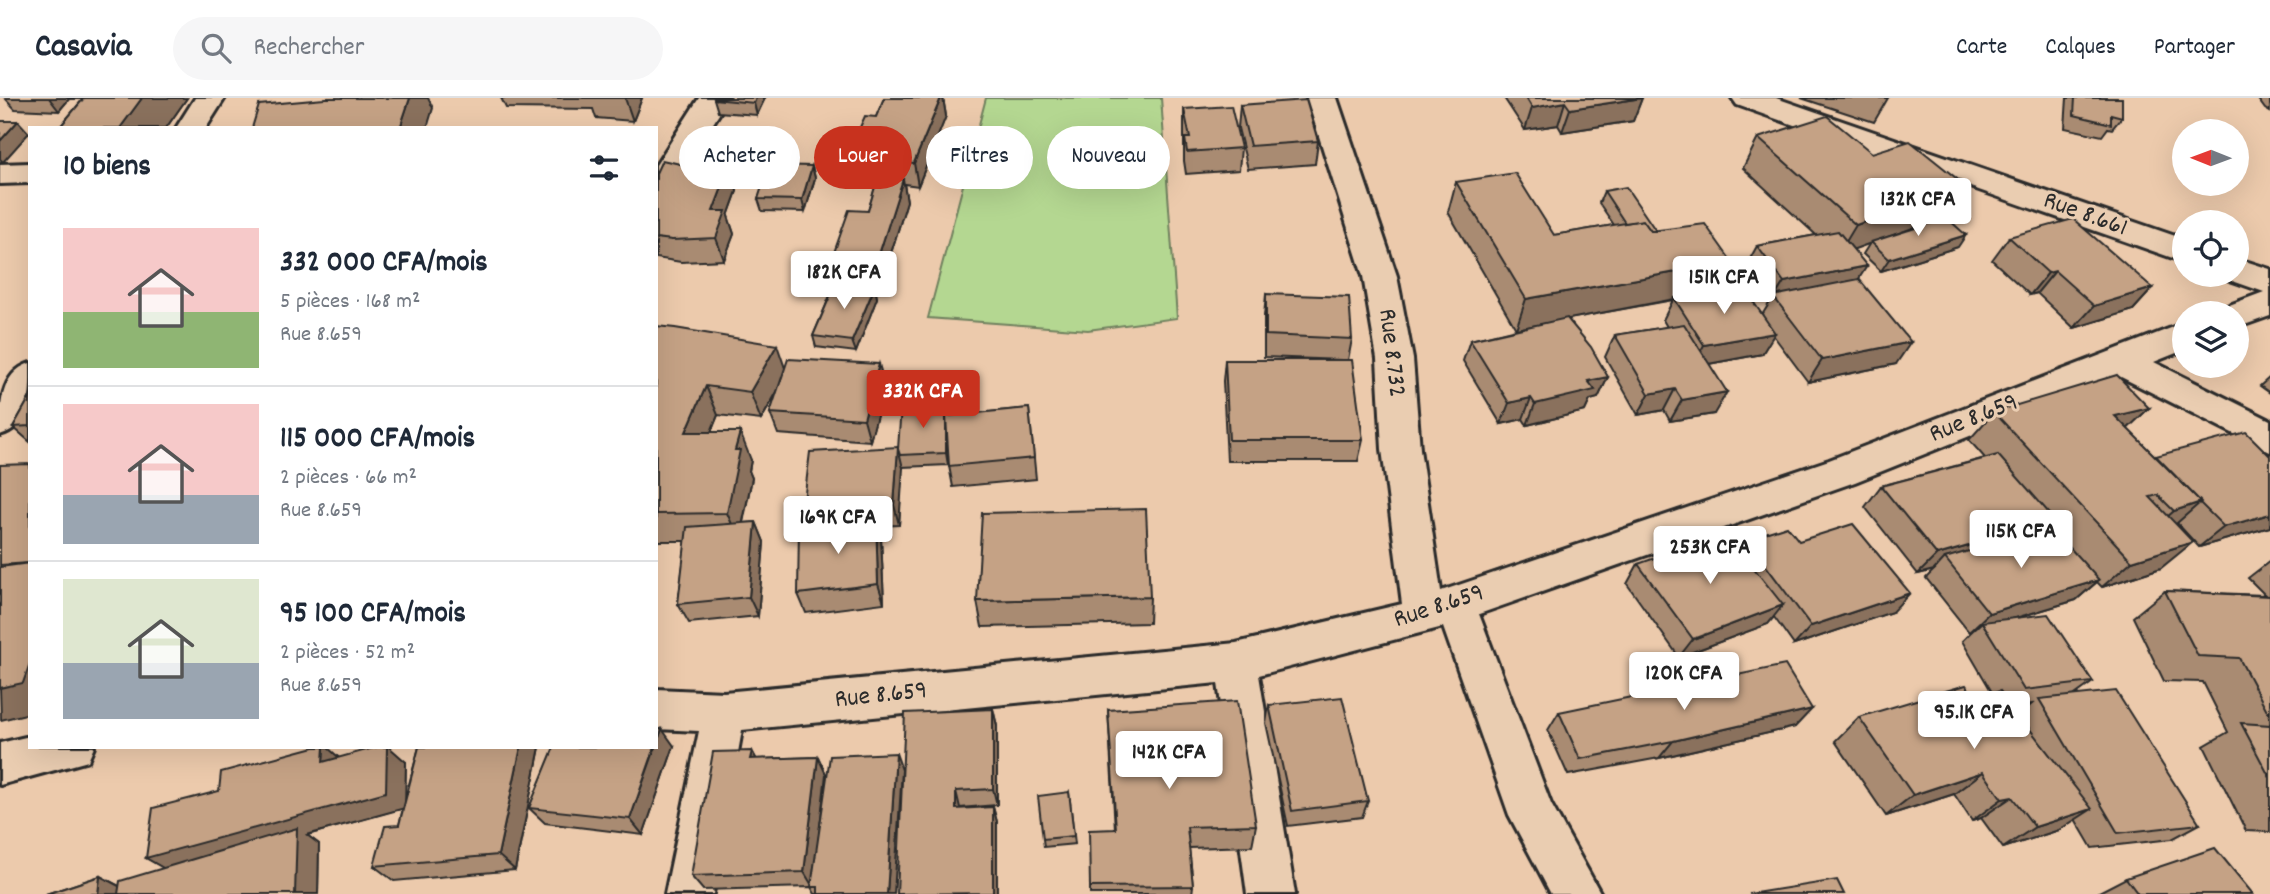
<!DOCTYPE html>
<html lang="fr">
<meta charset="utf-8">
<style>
:root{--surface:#fff;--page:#f6f6f7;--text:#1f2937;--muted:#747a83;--line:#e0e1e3;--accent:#c8321e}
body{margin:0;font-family:Dekko,sans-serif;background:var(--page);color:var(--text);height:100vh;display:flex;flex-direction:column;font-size:26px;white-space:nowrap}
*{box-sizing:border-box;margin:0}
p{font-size:23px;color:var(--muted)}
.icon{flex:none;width:38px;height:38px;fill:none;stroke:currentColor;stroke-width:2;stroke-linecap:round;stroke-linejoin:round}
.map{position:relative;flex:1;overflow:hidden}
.details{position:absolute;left:28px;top:28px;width:630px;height:623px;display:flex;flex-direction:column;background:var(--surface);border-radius:0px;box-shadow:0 7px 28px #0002}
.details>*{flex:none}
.guide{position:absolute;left:679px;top:28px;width:665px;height:63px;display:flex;gap:14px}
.needle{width:46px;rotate:271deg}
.fabs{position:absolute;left:2172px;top:21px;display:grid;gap:14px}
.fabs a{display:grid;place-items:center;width:77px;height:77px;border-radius:50%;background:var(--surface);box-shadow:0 7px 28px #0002;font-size:35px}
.price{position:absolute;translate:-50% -60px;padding:0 16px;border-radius:7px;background:#fff;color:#222;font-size:23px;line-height:46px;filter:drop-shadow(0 2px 4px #0008)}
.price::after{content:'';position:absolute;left:50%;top:42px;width:21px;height:16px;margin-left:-10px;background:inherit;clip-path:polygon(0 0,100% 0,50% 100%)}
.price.current{background:var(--accent);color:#fff}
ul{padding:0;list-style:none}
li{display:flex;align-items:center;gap:21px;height:175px;padding:0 35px}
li+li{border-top:2px solid var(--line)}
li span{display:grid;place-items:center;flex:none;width:196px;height:140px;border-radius:0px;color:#555}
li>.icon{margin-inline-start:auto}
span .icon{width:84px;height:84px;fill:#fffc;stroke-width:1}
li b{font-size:30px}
h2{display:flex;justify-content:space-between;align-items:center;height:84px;padding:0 35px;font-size:30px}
.pill{padding:0 24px;border-radius:32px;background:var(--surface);box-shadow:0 7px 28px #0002;font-size:24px;line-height:63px}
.pill.current{background:var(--accent);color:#fff}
header{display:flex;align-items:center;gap:42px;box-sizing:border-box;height:98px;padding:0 35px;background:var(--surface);border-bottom:2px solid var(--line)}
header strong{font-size:33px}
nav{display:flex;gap:38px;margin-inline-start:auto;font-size:24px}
.search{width:490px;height:63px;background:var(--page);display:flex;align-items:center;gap:18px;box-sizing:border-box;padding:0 24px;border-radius:38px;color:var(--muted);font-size:26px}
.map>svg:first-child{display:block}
.green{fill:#b4d791;stroke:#70815e;stroke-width:2}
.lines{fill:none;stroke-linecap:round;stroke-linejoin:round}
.street-casing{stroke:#2b2b2b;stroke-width:6}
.street{fill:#eacdb1;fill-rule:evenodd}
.wall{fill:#a98b72;stroke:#2b2b2b;stroke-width:2;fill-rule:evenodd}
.shaded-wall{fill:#8a715d;stroke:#2b2b2b;stroke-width:2}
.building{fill:#c5a285;stroke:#2b2b2b;stroke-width:2}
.labels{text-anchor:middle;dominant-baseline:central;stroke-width:6;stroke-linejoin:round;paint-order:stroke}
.street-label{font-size:26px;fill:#2b2b2b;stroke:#eacdb1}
</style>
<header>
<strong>Casavia</strong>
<div class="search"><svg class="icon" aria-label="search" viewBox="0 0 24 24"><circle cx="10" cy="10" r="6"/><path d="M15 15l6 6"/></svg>Rechercher</div>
<nav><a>Carte</a><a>Calques</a><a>Partager</a></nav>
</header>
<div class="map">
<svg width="2270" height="796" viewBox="0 0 2270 796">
<rect width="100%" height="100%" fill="#eccaac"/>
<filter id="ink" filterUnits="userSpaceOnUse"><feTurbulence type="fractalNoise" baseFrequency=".0143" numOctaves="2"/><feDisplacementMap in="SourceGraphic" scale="14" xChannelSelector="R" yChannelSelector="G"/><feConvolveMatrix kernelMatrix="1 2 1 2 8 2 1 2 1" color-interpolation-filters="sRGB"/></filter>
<g filter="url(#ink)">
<polygon class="green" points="986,0 1161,0 1177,220 1088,232 928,220"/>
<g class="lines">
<g class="street-casing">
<g id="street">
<polygon points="195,0 225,0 206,30 176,30"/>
<polygon points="699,0 729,0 667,99 656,103 656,67"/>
<polygon points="1307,0 1337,0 1397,178 1413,261 1420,351 1441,493 1829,362 2184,225 2184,252 2154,264 2270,322 2270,354 2119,278 1855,384 1479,516 1551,706 1601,796 1551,796 1509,717 1443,529 1259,577 1295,796 1247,796 1218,585 742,632 713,796 665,796 699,633 656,631 656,591 724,594 1236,545 1402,506 1382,351 1377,261 1363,178"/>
<polygon points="1732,0 1776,0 2184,141 2184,164 1737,7"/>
<polygon points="30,65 30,85 0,86 0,66"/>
<polygon points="2236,160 2270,171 2270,218 2236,230 2236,215 2220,215 2224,209 2264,194 2224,180 2222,177 2236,177"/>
<path d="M30,265c0,28 3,62 -30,72 0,-28 0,-62 30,-72z"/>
<polygon points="30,638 30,649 94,649 88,663 0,687 0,645"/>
</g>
</g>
<use href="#street" class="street"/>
</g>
<g class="wall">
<polygon points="5,0 187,0 166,30 59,30 83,1 69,1 59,13 15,11"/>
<polygon points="501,0 642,0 633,23 596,20 593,11 506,10"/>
<polygon points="765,0 757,17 718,14 714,1"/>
<polygon points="884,0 943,0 946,18 918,88 904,86 907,103 880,191 875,191 877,200 856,254 816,249 813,238 835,186 830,166 868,113 877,83 852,81 847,58 876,19"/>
<polygon points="1504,0 1642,0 1633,23 1562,34 1558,27 1525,32"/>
<polygon points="1801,0 1888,0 1874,24"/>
<polygon points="2067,0 2122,0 2122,19 2112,31 2108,30 2102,38 2065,30"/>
<polygon points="2257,0 2270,0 2270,14 2265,11"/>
<polygon points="1240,7 1318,43 1315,66 1248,71 1238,30"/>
<polygon points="1184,11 1241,50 1239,72 1186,76 1184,63"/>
<polygon points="1758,40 1872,55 1966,88 1946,118 1890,138 1958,149 1881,173 1863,156 1870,145 1853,151 1858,181 1896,266 1808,284 1773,237 1762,256 1709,266 1714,316 1670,323 1664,312 1638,317 1605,259 1615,237 1667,229 1663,222 1673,202 1568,221 1608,279 1598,300 1590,302 1585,313 1527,327 1523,321 1501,326 1463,263 1470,242 1516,231 1448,114 1456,84 1554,137 1614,127 1599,105 1604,93 1656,133 1732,164 1717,193 1762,217 1770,204 1745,170 1757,148 1816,137 1743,70"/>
<polygon points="812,68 815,80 805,114 762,113 758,101"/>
<polygon points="694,69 729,71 737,93 728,118 734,136 724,162 681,164 656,160 656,75"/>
<polygon points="2009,139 2153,190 2133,212 2074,230 2037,195 2030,197 1992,162"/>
<polygon points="1266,196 1352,241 1348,262 1363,342 1358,363 1227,363 1223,283 1225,262 1342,262 1264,259 1264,218"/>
<polygon points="656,228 785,270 885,288 870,343 778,336 770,315 777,295 761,322 718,317 711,334 751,362 749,373 752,380 743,425 756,424 764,444 758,518 689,525 678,506 686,443 656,443"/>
<polygon points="2270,279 2270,295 2260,288"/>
<polygon points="30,299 30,344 13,329"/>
<polygon points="1029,310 1036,381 953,389 949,368 948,356 948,367 902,369 899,427 878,428 881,440 884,505 806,515 798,496 809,428 803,411 898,349 949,318"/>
<path d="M2149,310l-22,21 29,28 114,70 -71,20 -22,-24 -16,45 -59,19 -5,-5 -21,18 -60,18 77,64 -18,13 125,129 -28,15 -80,9 -17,-29 -16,11 -56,18 -22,-30 -9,3 -18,-27 -68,22 -51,-75 24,-24 117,-18 17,-5 -31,-53 10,-10 -3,1 -43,-54 8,-8 -16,4 -53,-67 16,-21 104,-28 -16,-18 25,-28zM2032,606l-13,11 -7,-8z"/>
<polygon points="1746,441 1799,443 1892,514 1794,547 1774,519 1768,526 1679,559 1627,486 1638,466 1739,451"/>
<polygon points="2270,463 2270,734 2246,733 2204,648 2228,634 2203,584 2164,583 2133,519 2165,493 2265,497 2248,480"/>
<polygon points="1150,499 1149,525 982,529 977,503"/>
<polygon points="1269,607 1368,703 1362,719 1288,728 1266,625"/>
<polygon points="993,611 997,628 997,707 960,710 960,711 993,709 997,724 997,796 897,796"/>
<polygon points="1108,612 1256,727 1252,748 1189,750 1193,788 1192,796 1090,796 1090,789 1115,731"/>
<polygon points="1559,614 1795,629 1659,660 1568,677 1548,632"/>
<polygon points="674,648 643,737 545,725 529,710"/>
<polygon points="419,649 540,649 515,772 394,783 374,768 399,727 403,710 307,737 319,746 318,796 46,796 100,778 119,788 164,770 146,760 340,660 406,664 405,701"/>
<polygon points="752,653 756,661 818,659 826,676 821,721 902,672 894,796 815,796 811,789 703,792 691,778"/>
<polygon points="1069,694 1075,746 1044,749 1043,741"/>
<polygon points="2126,780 2253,796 2100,796 2099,794"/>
</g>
<g class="shaded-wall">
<polygon points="49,0 68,0 69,1 59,13"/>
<polygon points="142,0 187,0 166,30 120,30"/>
<polygon points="410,0 428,0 433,10 427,30 400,30"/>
<polygon points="625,0 642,0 633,23"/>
<polygon points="756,0 765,0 757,17 754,5"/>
<polygon points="941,0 943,0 946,18 918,88 914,65"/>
<polygon points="1642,0 1633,23 1562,34 1570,11"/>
<polygon points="1565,4 1558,27 1525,32 1532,10"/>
<polygon points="18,23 29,35 3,64 0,61 0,43"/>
<polygon points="812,68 815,80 805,114 802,102"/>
<polygon points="729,71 737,93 728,118 734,136 724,162 716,140 713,113"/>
<polygon points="903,81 907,103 880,191 875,169"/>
<polygon points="1966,88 1946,118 1838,157 1856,127"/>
<polygon points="1966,137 1958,149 1881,173 1889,161"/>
<polygon points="1732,164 1717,193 1516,231 1526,201"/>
<polygon points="1867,168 1853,190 1774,200 1784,184"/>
<polygon points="2055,173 2037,195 2030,197 2048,175"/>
<polygon points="875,188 877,200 856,254 852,243"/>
<polygon points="2153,190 2133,212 2074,230 2094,208"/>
<polygon points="1775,235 1762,256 1692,269 1704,247"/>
<polygon points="1911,244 1896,266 1808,284 1822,262"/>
<polygon points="777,247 787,276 761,322 750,294"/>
<polygon points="879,266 885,288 870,343 864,321"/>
<polygon points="1608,279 1598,300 1590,302 1585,313 1527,327 1535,306 1588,283"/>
<polygon points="706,288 718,317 699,363 686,334"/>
<polygon points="1675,291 1664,312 1638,317 1649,296"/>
<polygon points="1727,294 1714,316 1670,323 1682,302"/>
<polygon points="1531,300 1523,321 1501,326 1509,305"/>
<polygon points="947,307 950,318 948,367 946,355"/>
<polygon points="2149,310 2120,338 2115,318"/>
<polygon points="740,334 751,362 749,373 752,380 739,442 727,415 735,352"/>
<polygon points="898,349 903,370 899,427 894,407"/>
<polygon points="2201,404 2169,432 2143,440 2174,413"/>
<polygon points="2270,416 2270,429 2199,449 2224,429"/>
<polygon points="876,419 881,440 884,505 878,486"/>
<polygon points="2056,423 2036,443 1945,460 1934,472 1918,476 1937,457"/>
<polygon points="756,424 764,444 758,518 749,499"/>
<polygon points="2193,444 2161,470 2102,489 2132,463"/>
<polygon points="2099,482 2076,502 1985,529 1982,524 1972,533 1969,534 1989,515"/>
<polygon points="1910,495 1892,514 1794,547 1811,528"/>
<polygon points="1783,507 1768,526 1679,559 1693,541"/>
<polygon points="30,565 30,615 1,622 0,590"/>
<polygon points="993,611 997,628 997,707 993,691"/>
<polygon points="1812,611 1795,629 1659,660 1673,643"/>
<polygon points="662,631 674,648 643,737 630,721"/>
<polygon points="324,649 327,649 344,664 323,664"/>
<polygon points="387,649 389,649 406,664 405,710 307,737 319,746 318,796 295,796 172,775 146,760"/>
<polygon points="521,649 540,649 515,772 498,757"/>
<polygon points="752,653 761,669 750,661"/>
<polygon points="896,655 902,672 894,796 887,796"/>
<polygon points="818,659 826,676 813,789 804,774"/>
<polygon points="1983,674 1954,696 1886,718 1913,697"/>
<polygon points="956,693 960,710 961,727 956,711"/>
<polygon points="2012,699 1981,720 1972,723 2002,701"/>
<polygon points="993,709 997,724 997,796 993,795"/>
<polygon points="2092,711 2059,732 2003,750 2035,729"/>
<polygon points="100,778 134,796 98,796"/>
</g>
<g class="building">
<polygon points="84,0 142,0 120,30 59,30"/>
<polygon points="325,0 410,0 400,30 252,30 259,7 324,1"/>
<polygon points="714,0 756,0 754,5 714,1"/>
<polygon points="884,0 941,0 914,65 847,58 865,18 876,19"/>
<polygon points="1526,0 1642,0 1570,11 1565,4 1532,10"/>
<polygon points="2075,0 2122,0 2122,19 2111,16 2111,26 2074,17"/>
<polygon points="1306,2 1318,43 1250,48 1240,7"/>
<polygon points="1231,8 1241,50 1187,54 1185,40 1190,40 1184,11"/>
<polygon points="1827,18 1872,55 1910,43 1966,88 1856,127 1758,40"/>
<polygon points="0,23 18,23 0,43"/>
<polygon points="662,62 694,69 729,71 713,113 726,113 716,140 672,142 656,140 656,75"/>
<polygon points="769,67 812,68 802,102 758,101"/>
<polygon points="1515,75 1554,137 1643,122 1651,133 1705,126 1732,164 1526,201 1456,84"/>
<polygon points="903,81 875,169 830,166 849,112 868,113 877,82"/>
<polygon points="1626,89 1656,133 1651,133 1643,122 1625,125 1604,93"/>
<polygon points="1947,120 1966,137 1889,161 1871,144"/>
<polygon points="2073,121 2153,190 2094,208 2055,173 2048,175 2009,139"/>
<polygon points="1838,133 1867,168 1784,184 1757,148"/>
<polygon points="1859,181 1911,244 1822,262 1773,198"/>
<polygon points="836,184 875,188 852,243 813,238"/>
<polygon points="1743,189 1775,235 1704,247 1674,200"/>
<polygon points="1266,196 1349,199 1352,241 1266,237"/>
<polygon points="1567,220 1591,249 1608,279 1588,283 1595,292 1535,306 1531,300 1509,305 1470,242"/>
<polygon points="1684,226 1727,294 1682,302 1675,291 1649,296 1615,237"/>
<polygon points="656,228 675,230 777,247 750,294 706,288 686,334 740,334 735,352 740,352 727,415 656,416"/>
<polygon points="788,261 879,266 864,321 770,315"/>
<polygon points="1225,262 1352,262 1363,342 1229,342"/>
<polygon points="2117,277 2149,310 2115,318 2201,404 2174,413 2158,397 2150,399 2193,444 2132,463 1994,314"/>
<polygon points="30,299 30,328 13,329"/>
<polygon points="947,307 947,318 946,318 946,355 900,357 898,351 901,308"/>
<polygon points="1029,310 1034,360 949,368 946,318"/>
<polygon points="2246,334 2270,358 2270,416 2224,429 2200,405 2201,404 2156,358"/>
<polygon points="898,349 894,407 803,411 810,354"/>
<polygon points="1998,357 2056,423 1937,457 1881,388"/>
<polygon points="30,366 30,465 0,467 0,367"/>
<polygon points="1146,411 1150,499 977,503 982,415"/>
<polygon points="876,419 878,486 798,496 799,429"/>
<polygon points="756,424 749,499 678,506 687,429"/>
<polygon points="1853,426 1910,495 1811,528 1746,441 1787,428 1799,443"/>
<polygon points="2051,429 2099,482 1989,515 1945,460"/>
<polygon points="1726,435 1783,507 1693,541 1638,466"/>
<polygon points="30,465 30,565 23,585 0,590 0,469"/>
<polygon points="2165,493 2270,498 2270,618 2239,560 2198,558"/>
<polygon points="2048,516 2093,584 2024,592 1982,524"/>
<polygon points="1785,567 1812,611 1673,643 1580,661 1559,614"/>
<polygon points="1966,587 1976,601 2000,593 2092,711 2035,729 2012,699 2002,701 1983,674 1913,697 1859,619"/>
<polygon points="2116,593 2200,726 2118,735 2039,601"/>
<polygon points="1342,599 1368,703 1292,713 1269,607"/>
<polygon points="1237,603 1256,727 1187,729 1193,788 1090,789 1089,732 1116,731 1108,612"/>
<polygon points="993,611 993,691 956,693 956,711 993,709 993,795 897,796 905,615"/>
<polygon points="2241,625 2270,627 2270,680"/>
<polygon points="656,631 662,631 656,647"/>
<polygon points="314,649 324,649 323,664 377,649 387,649 386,694 146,760 153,710 219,693 221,674"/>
<polygon points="419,649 521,649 498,757 374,768 385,728 399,727"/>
<polygon points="554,649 655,649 630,721 529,710"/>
<polygon points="752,653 750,661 818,659 804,774 691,778 713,654"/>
<polygon points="896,655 887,796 818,796 818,789 811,789 830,658"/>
<polygon points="1069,694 1074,738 1043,741 1038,698"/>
<polygon points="297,730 295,796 118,796 120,783"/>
<polygon points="2215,750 2253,796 2138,796 2126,780"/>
<polygon points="100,778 98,796 46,796"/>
<polygon points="1837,782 1844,796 1749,796"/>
</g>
</g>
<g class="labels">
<g class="street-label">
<text transform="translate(2085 117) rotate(20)">Rue 8.661</text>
<text transform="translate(1391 255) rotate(83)">Rue 8.732</text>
<text transform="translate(1974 321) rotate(-22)">Rue 8.659</text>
<text transform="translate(1439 509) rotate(-18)">Rue 8.659</text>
<text transform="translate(881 598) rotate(-6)">Rue 8.659</text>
</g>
</g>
</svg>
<div class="fabs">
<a><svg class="needle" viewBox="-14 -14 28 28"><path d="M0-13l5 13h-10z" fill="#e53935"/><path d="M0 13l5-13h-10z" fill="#747a83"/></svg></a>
<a><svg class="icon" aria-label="locate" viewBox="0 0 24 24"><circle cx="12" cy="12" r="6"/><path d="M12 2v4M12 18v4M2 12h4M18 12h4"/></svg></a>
<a><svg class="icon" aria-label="layers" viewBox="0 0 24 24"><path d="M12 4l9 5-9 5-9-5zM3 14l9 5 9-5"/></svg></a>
</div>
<b class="price" style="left:1918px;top:140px">132K CFA</b>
<b class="price" style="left:844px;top:213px">182K CFA</b>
<b class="price" style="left:1724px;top:218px">151K CFA</b>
<b class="price current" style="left:923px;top:332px">332K CFA</b>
<b class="price" style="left:838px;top:458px">169K CFA</b>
<b class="price" style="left:2021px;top:472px">115K CFA</b>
<b class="price" style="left:1710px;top:488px">253K CFA</b>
<b class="price" style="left:1684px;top:614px">120K CFA</b>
<b class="price" style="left:1974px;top:653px">95.1K CFA</b>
<b class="price" style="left:1169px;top:693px">142K CFA</b>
<div class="guide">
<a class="pill">Acheter</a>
<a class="pill current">Louer</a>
<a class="pill">Filtres</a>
<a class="pill">Nouveau</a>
</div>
<section class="details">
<h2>10 biens<svg class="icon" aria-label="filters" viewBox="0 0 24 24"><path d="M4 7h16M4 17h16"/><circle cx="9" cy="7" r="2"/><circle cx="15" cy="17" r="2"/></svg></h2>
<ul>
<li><span style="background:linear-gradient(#f6c9c9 60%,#8fb573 0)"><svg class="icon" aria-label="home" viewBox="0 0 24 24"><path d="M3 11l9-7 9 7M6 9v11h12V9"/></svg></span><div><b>332 000 CFA/mois</b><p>5 pièces · 168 m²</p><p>Rue 8.659</p></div></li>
<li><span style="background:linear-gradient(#f6c9c9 65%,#9aa5b1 0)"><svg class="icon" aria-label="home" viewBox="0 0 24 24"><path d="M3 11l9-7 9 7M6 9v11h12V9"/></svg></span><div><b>115 000 CFA/mois</b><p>2 pièces · 66 m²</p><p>Rue 8.659</p></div></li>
<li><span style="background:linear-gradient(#dfe7d0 60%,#9aa5b1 0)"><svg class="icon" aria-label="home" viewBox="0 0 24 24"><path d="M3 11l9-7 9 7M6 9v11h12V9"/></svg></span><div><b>95 100 CFA/mois</b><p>2 pièces · 52 m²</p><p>Rue 8.659</p></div></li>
</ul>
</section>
</div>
